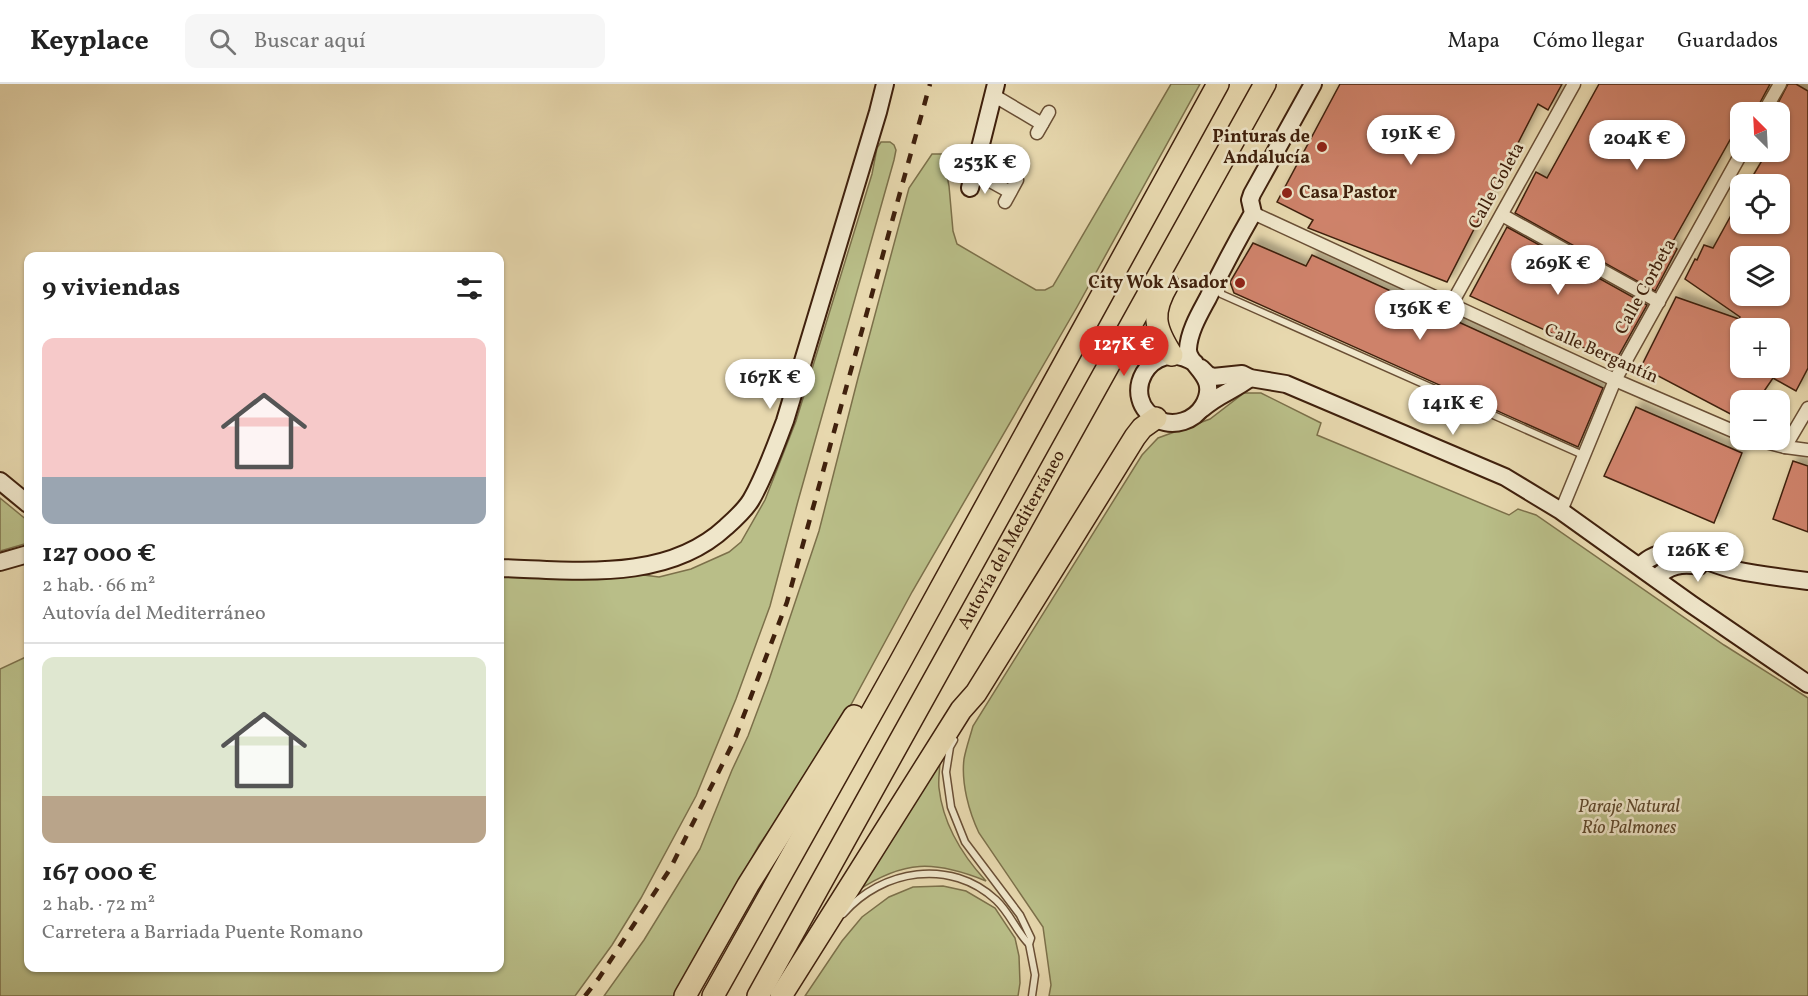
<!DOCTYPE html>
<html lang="es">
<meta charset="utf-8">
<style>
:root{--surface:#fff;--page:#f6f6f6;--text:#222;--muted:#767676;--line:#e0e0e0;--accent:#d93025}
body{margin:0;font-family:Vollkorn,serif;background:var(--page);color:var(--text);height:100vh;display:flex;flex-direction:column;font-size:22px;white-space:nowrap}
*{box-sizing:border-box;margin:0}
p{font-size:20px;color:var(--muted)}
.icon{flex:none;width:33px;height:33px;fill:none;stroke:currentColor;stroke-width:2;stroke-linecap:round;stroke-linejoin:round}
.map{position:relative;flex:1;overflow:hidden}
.drawer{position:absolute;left:24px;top:168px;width:480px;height:720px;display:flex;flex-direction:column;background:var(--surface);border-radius:12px;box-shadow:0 2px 4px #0004}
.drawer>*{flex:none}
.needle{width:39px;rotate:336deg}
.buttons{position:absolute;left:1730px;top:18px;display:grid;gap:12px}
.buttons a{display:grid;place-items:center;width:60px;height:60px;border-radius:12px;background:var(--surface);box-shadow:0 2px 4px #0004;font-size:30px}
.price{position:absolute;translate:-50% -51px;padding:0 14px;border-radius:21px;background:#fff;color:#222;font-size:20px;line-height:39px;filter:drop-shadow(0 2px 3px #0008)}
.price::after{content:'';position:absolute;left:50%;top:36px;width:18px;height:14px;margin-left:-9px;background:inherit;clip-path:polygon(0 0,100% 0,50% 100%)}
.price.on{background:var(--accent);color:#fff}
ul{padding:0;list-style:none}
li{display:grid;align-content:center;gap:12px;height:318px;padding:0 18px}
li+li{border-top:2px solid var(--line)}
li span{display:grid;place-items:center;height:186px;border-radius:12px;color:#555}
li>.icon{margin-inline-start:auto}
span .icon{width:108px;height:108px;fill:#fffc;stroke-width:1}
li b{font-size:26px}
h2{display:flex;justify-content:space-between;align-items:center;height:72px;padding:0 18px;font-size:26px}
header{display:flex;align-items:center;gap:36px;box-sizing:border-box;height:84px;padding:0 30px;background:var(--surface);border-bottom:2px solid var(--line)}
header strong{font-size:28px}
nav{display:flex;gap:33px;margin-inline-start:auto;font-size:21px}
.search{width:420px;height:54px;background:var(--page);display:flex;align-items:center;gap:15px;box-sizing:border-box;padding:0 21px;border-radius:12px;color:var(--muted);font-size:22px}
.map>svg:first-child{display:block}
.green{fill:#b9be88;stroke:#7c704a;stroke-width:1.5}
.building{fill:#ce826b;stroke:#40210d;stroke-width:1.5;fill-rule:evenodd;filter:url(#shadow)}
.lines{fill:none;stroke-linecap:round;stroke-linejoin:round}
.lane-casing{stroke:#6a4f35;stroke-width:9}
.street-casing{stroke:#6a4f35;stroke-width:15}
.secondary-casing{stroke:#40210d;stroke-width:20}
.highway-casing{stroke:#40210d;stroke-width:24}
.lane{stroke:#efe6ca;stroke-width:6}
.street{stroke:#efe6ca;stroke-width:12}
.secondary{stroke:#efe6ca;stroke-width:16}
.highway{stroke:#e7d8ae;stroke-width:21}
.rail{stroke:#40210d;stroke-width:4.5;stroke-dasharray:10 10;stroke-linecap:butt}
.poi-dot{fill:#8f2418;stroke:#efe6ca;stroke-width:2}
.labels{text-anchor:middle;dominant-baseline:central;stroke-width:5;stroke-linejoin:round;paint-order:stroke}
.poi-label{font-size:18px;font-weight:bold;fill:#40210d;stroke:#efe6ca;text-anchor:end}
.street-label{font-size:18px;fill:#40210d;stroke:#efe6ca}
.park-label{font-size:18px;font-style:italic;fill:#5e482c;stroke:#efe6ca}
</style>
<header>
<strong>Keyplace</strong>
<div class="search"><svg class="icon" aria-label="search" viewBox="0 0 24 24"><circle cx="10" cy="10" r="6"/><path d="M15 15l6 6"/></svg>Buscar aquí</div>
<nav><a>Mapa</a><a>Cómo llegar</a><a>Guardados</a></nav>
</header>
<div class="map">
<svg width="1808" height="912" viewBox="0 0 1808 912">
<defs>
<filter id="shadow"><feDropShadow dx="5.5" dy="-5.5" stdDeviation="3" flood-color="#0004"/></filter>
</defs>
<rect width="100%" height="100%" fill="#e7d8ae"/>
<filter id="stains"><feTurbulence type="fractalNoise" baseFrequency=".00333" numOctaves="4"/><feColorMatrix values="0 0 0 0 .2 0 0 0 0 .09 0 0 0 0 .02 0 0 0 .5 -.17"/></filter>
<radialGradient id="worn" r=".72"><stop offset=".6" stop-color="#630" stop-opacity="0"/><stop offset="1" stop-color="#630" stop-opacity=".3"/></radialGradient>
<g class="green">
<polygon points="1171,0 1200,0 1077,223 912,508 828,663 759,761 675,912 604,912 644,856 700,765 732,686 748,652 769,596 819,447 858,294 909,104 932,70 943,70 949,102 953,147 957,160 1036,206 1045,206 1053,202"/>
<polygon points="881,58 890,58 894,61 896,66 894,76 798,417 770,522 736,615 696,712 641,814 612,861 575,912 0,912 0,585 28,572 28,884 500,884 500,492 636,490 659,493 691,485 729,468 741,458 765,416 796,337 872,90 877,64"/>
<path d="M1244,309h17l60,30 -4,12 192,80 9,-6 18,6 188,130 84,53v298h-759l2,-11 -8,-58 -64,-94c-10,-21 -18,-50 -15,-74 2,-11 6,-22 9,-33l169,-271 16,-17 52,-19z"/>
<polygon points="0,414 28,437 28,459 0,467"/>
<path d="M940,676c0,9 -2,19 -1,28 4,36 23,67 47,93 -52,-21 -82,-21 -129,10z"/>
<polygon points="943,802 966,807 995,824 1015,854 1019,872 1020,899 1018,912 805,912 842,857 862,833 889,813 913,803"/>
</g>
<g class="building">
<polygon points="1340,0 1562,0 1548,26 1538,20 1447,198 1308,144 1313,136 1277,118"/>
<polygon points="1599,0 1770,0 1756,26 1749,22 1745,28 1740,28 1740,38 1671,161 1677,165 1655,207 1515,129 1536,88 1547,94"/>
<path d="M1788,0h8l12,7v277l-12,23 -23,-13 -15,22h-18v19l-99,-52 35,-70 63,22 1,-2 -55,-38 10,-20 2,1 7,-15 9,3 27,-49v25h39v-40h-31l19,-32h12v-23l6,-11 -10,-9zM1740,172h39v40h-39zM1740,244h39v40h-39z"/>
<polygon points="1507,143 1647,221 1615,278 1470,212"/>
<polygon points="1253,159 1306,182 1312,171 1603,304 1578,363 1234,209 1230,198"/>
<polygon points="1636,323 1742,369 1714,439 1604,392"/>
<polygon points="1793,377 1808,382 1808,448 1773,435"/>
</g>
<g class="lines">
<g class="lane-casing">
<g id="lane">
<polyline points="1221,200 1221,210 1583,371"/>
<polyline points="954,656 950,663 946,688 951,723 965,758 1020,831 1031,854 1029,860 1035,891 1032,912"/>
<path d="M843,830c39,-45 108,-56 153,-14 14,13 20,31 33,44"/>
</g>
</g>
<g class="street-casing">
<g id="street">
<polyline points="993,11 1042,40"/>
<polyline points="1764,28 1780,0"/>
<polyline points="1037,49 1049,28"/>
<polyline points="974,88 1010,108"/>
<polyline points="1005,118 1017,96"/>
<polyline points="1253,129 1615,296 1740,350"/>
<polyline points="1502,131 1659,218"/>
<polyline points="1451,221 1574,0"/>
<polyline points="1758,356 1785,363 1808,366"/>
<polyline points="1785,363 1808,324"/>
<polyline points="1561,427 1615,296 1742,68"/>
</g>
</g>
<g class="secondary-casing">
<g id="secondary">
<polyline points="970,104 996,0"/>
<path d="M1195,279c-45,-29 -79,37 -36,57 15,7 35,1 44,-14 18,-30 -16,-40 -15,-57 1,-18 12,-36 20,-51 14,-29 29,-57 45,-85l-3,-13 2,-6 61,-110"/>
<polyline points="1201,284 1208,291 1213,293 1242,290 1250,294 1286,300 1505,393 1561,427 1691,520 1808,600"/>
<path d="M1202,325c15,-14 33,-19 48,-31"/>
<polyline points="0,397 28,420"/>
<polyline points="0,478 28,470"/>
<path d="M1640,482c29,-29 63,-3 95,4 24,5 48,8 73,11"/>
<path d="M500,484c75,2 166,15 226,-41 9,-8 19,-17 25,-27 14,-24 24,-53 34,-79l93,-309 7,-28"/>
<path d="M1656,494c13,-13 26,-15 43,-12"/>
</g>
</g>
<g class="highway-casing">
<g id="highway">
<path d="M1168,200c-17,29 -14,43 4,71"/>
<polyline points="685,912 748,801 854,632"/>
<polyline points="713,912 899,580 1218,0"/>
<path id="s1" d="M758,912l507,-912"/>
<polyline points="781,912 961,626 976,609 1135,353 1142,344 1156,334"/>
</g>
</g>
<use href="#lane" class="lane"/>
<use href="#street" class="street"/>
<use href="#secondary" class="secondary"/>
<use href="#highway" class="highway"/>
<polyline class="rail" points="585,912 599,894 670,785 734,657 787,518 930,0"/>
</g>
<g class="poi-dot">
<circle cx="1322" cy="63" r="6"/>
<circle cx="1287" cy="109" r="6"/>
<circle cx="1240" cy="199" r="6"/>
</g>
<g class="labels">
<g class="poi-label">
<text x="1310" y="53">Pinturas de<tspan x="1310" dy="21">Andalucía</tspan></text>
<text x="1299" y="109" text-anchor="start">Casa Pastor</text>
<text x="1228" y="199">City Wok Asador</text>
</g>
<g class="street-label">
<text transform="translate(1497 102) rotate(-61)">Calle Goleta</text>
<text transform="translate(1646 203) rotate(-61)">Calle Corbeta</text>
<text transform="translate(1601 270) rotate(24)">Calle Bergantín</text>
<text stroke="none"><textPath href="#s1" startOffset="522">Autovía del Mediterráneo</textPath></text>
</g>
<g class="park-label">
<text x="1629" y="723">Paraje Natural<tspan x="1629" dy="21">Río Palmones</tspan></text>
</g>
</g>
<rect width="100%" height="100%" filter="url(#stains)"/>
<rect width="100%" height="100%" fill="url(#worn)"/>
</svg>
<div class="buttons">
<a><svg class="needle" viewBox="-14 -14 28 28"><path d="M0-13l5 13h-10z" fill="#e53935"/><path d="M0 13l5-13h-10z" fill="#767676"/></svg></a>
<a><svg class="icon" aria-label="locate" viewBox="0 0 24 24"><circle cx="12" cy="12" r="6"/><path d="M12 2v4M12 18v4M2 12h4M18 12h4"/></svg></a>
<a><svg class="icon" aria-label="layers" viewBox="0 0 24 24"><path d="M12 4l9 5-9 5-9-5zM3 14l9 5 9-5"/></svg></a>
<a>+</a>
<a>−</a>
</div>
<b class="price" style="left:1411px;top:82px">191K €</b>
<b class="price" style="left:1637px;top:87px">204K €</b>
<b class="price" style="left:985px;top:111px">253K €</b>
<b class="price" style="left:1558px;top:212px">269K €</b>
<b class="price" style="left:1420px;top:257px">136K €</b>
<b class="price on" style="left:1124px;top:293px">127K €</b>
<b class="price" style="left:770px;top:326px">167K €</b>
<b class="price" style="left:1453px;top:352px">141K €</b>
<b class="price" style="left:1698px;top:499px">126K €</b>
<section class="drawer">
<h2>9 viviendas<svg class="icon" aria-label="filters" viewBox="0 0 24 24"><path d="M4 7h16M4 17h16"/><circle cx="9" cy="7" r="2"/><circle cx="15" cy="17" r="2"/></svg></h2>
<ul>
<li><span style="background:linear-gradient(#f6c9c9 75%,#9aa5b1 0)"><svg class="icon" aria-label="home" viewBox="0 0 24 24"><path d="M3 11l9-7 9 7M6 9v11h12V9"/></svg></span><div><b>127 000 €</b><p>2 hab. · 66 m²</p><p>Autovía del Mediterráneo</p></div></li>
<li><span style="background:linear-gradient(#dfe7d0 75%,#b9a48a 0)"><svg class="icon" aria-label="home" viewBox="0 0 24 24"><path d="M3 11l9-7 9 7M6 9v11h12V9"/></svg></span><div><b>167 000 €</b><p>2 hab. · 72 m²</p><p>Carretera a Barriada Puente Romano</p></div></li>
</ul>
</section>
</div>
